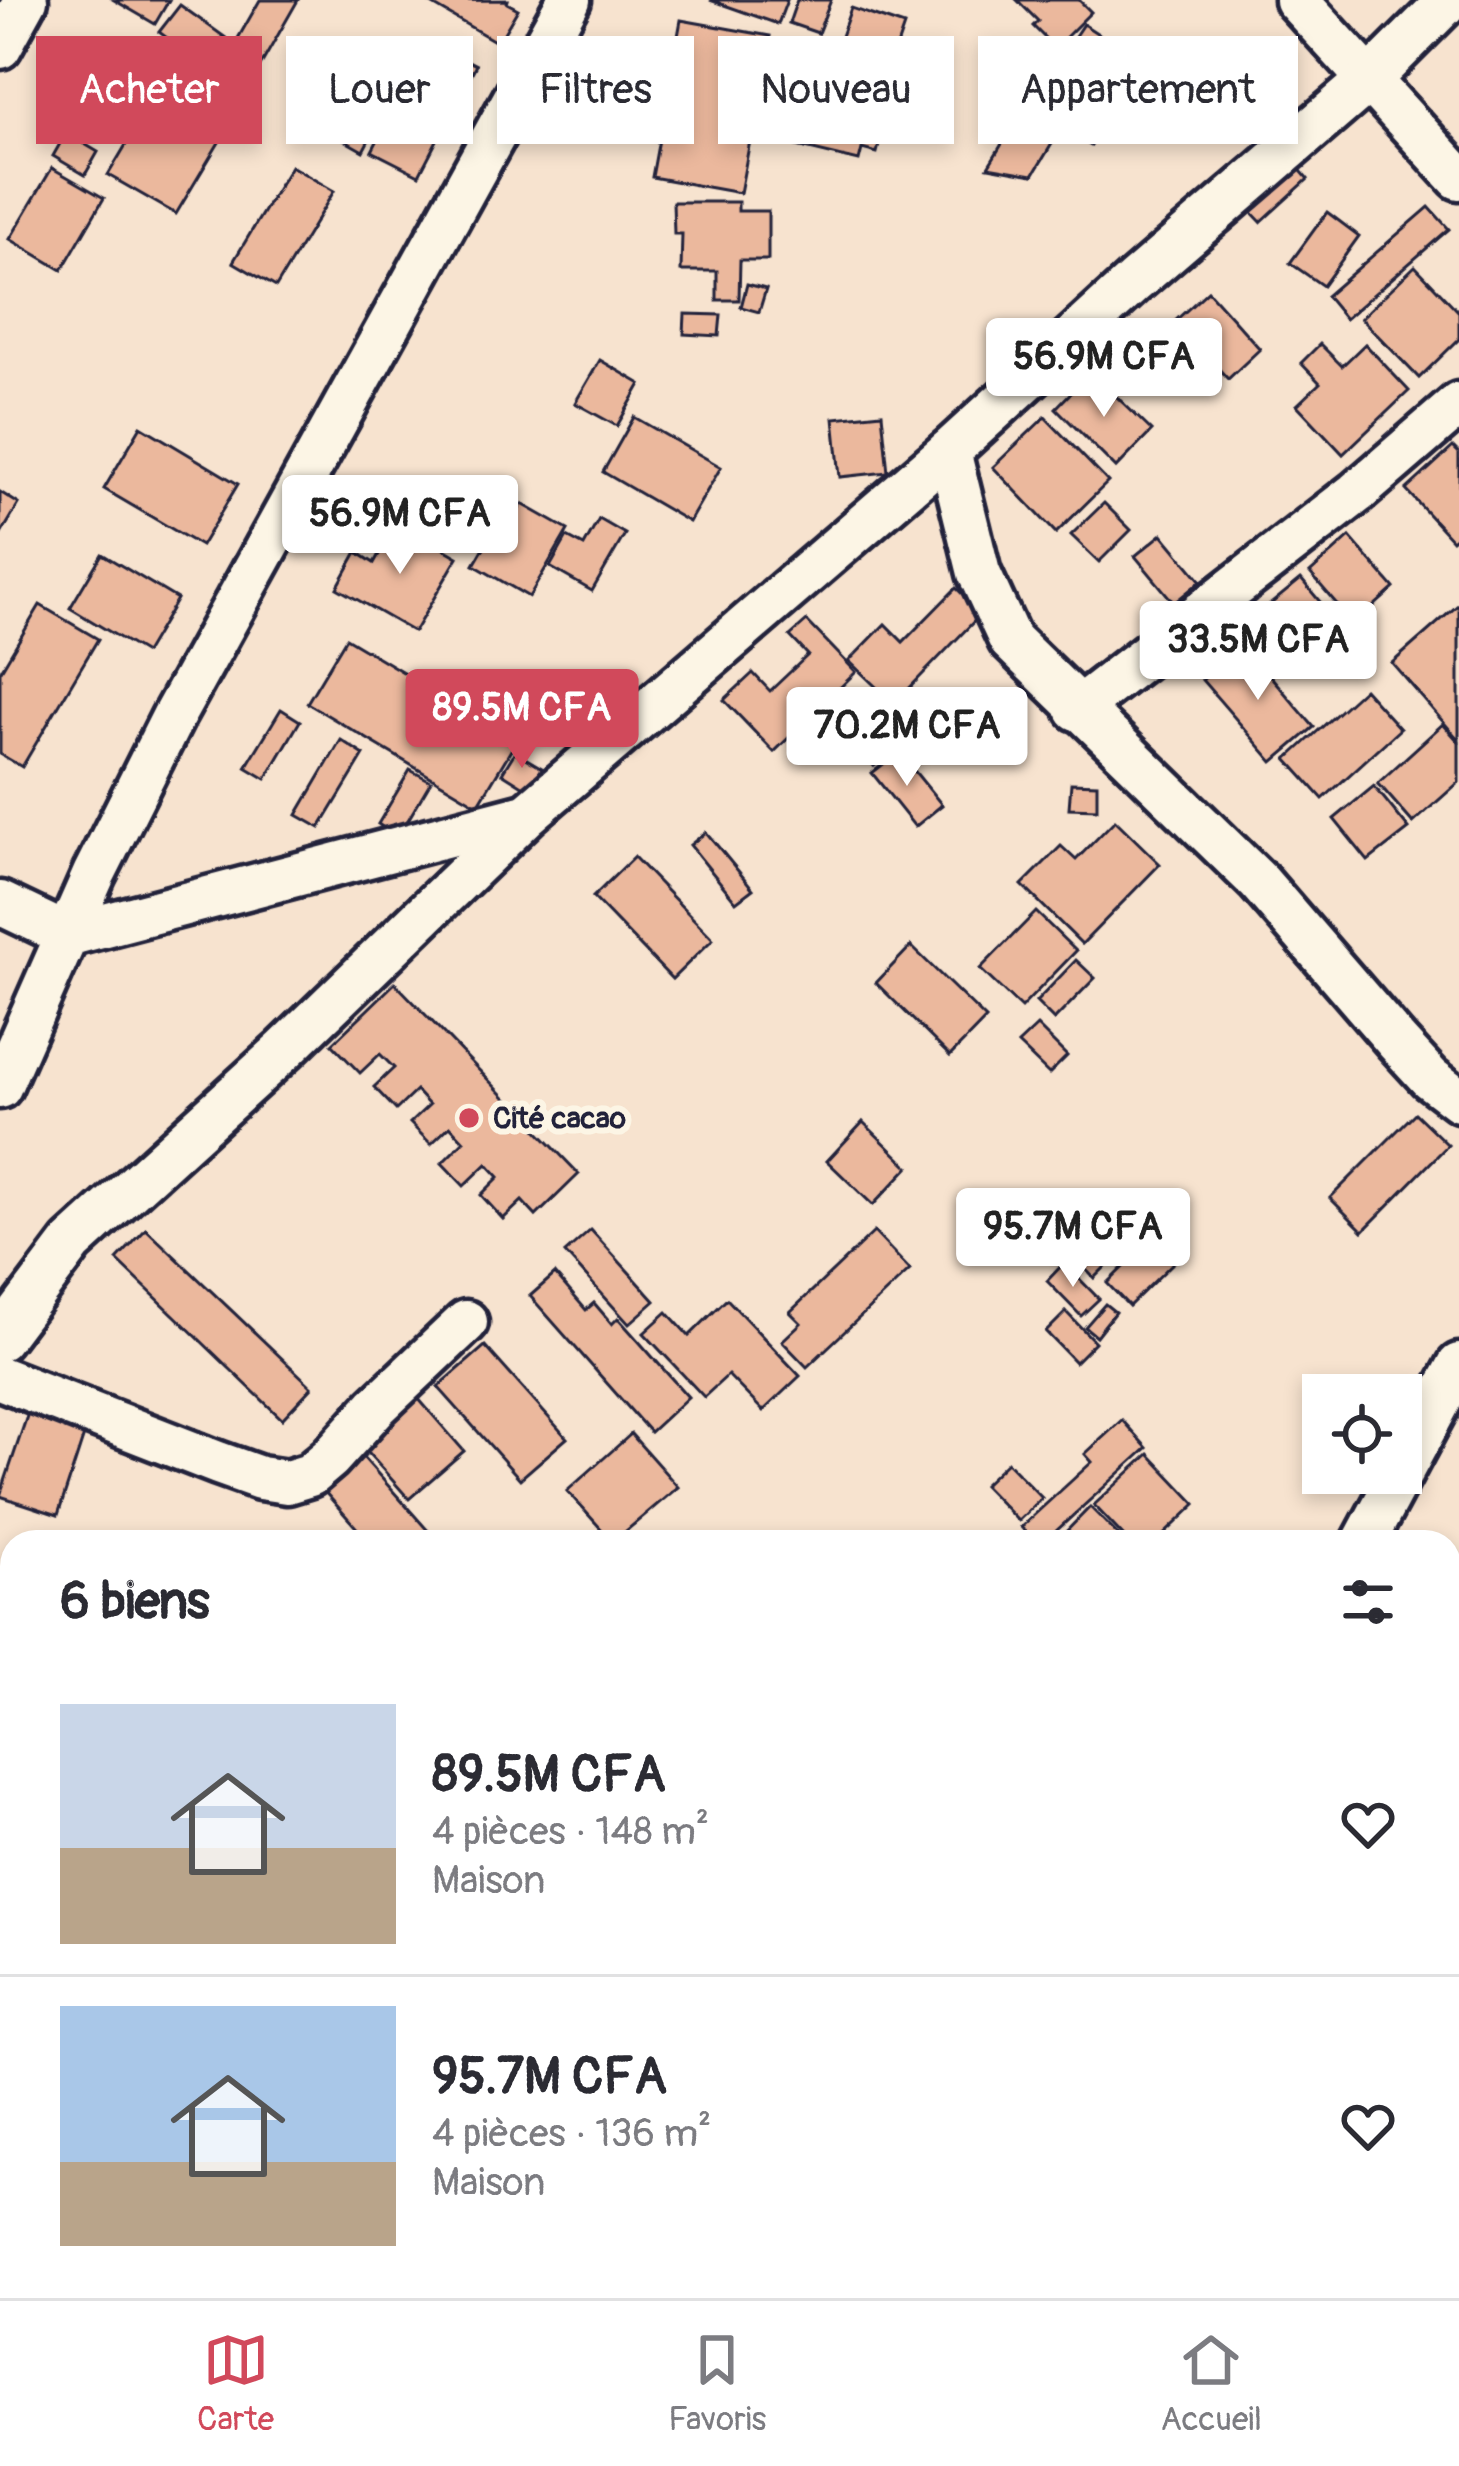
<!DOCTYPE html>
<html lang="fr">
<meta charset="utf-8">
<style>
:root{--surface:#fff;--page:#f2f2f3;--text:#2b2b33;--muted:#7c7c81;--line:#e1e1e2;--accent:#d1495b}
body{margin:0;font-family:Pangolin,sans-serif;background:var(--page);color:var(--text);height:100vh;display:flex;flex-direction:column;font-size:45px;white-space:nowrap}
*{box-sizing:border-box;margin:0}
p{font-size:39px;color:var(--muted)}
.icon{flex:none;width:66px;height:66px;fill:none;stroke:currentColor;stroke-width:2;stroke-linecap:round;stroke-linejoin:round}
.map{position:relative;flex:1;overflow:hidden}
.details{position:absolute;left:0px;top:1530px;width:1461px;height:768px;display:flex;flex-direction:column;background:var(--surface);border-radius:36px 36px 0 0;box-shadow:0 6px 18px #0003}
.details>*{flex:none}
.top-card{position:absolute;left:36px;top:36px;width:1389px;height:108px;display:flex;gap:24px}
.controls{position:absolute;left:1302px;top:1374px;display:grid;gap:24px}
.controls a{display:grid;place-items:center;width:120px;height:120px;border-radius:0px;background:var(--surface);box-shadow:0 6px 18px #0003;font-size:60px}
.price{position:absolute;translate:-50% -102px;padding:0 27px;border-radius:12px;background:#fff;color:#222;font-size:39px;line-height:78px;filter:drop-shadow(0 3px 6px #0008)}
.price::after{content:'';position:absolute;left:50%;top:72px;width:36px;height:27px;margin-left:-18px;background:inherit;clip-path:polygon(0 0,100% 0,50% 100%)}
.price.selected{background:var(--accent);color:#fff}
ul{padding:0;list-style:none}
li{display:flex;align-items:center;gap:36px;height:300px;padding:0 60px}
li+li{border-top:3px solid var(--line)}
li span{display:grid;place-items:center;flex:none;width:336px;height:240px;border-radius:0px;color:#555}
li>.icon{margin-inline-start:auto}
span .icon{width:144px;height:144px;fill:#fffc;stroke-width:1}
li b{font-size:51px}
h2{display:flex;justify-content:space-between;align-items:center;height:144px;padding:0 60px;font-size:51px}
.pill{padding:0 42px;border-radius:0px;background:var(--surface);box-shadow:0 6px 18px #0003;font-size:42px;line-height:108px}
.pill.selected{background:var(--accent);color:#fff}
.tabs{display:flex;justify-content:space-around;align-items:center;height:168px;border-top:3px solid var(--line);background:var(--surface);font-size:33px;color:var(--muted)}
.tabs a{display:grid;justify-items:center;gap:6px}
.tabs .selected{color:var(--accent)}
.map>svg:first-child{display:block}
.building{fill:#ebb89d;stroke:#22223b;stroke-width:3}
.lines{fill:none;stroke-linecap:round;stroke-linejoin:round}
.street-casing{stroke:#22223b;stroke-width:51}
.street{stroke:#fcf5e5;stroke-width:42}
.poi-dot{fill:#d1495b;stroke:#fcf5e5;stroke-width:4.5}
.labels{text-anchor:middle;dominant-baseline:central;stroke-width:12;stroke-linejoin:round;paint-order:stroke}
.poi-label{font-size:30px;font-weight:bold;fill:#22223b;stroke:#fcf5e5;text-anchor:start}
</style>
<div class="map">
<svg width="1459" height="2298" viewBox="0 0 1459 2298">
<rect width="100%" height="100%" fill="#f7e3cf"/>
<filter id="ink" filterUnits="userSpaceOnUse"><feTurbulence type="fractalNoise" baseFrequency=".00833" numOctaves="2"/><feDisplacementMap in="SourceGraphic" scale="24" xChannelSelector="R" yChannelSelector="G"/><feConvolveMatrix kernelMatrix="1 2 1 2 8 2 1 2 1" color-interpolation-filters="sRGB"/></filter>
<g filter="url(#ink)">
<g class="building">
<polygon points="114,0 169,0 155,24"/>
<polygon points="260,0 298,0 250,84 221,68"/>
<polygon points="508,0 507,3 518,9 498,43 426,1"/>
<polygon points="710,0 787,0 778,24"/>
<polygon points="797,0 831,0 818,33 789,23"/>
<polygon points="1017,0 1079,0 1091,12 1055,48 1033,26 1038,21"/>
<polygon points="180,5 233,43 212,71 159,32"/>
<polygon points="851,8 904,26 880,95 827,76"/>
<polygon points="681,20 770,36 740,193 652,177"/>
<polygon points="1083,24 1109,41 1071,99 1042,79 1036,87 1022,78 1042,49 1050,54 1045,61 1054,67"/>
<polygon points="429,41 476,65 419,175 372,151"/>
<polygon points="1110,46 1142,66 1091,146 1060,127"/>
<polygon points="1168,47 1216,98 1192,121 1144,69"/>
<polygon points="71,52 128,86 100,133 44,100"/>
<polygon points="177,59 245,99 176,214 108,175"/>
<polygon points="782,75 890,101 877,153 862,149 859,161 767,139"/>
<polygon points="332,79 386,108 363,151 308,120"/>
<polygon points="1022,111 1058,134 1033,175 988,167"/>
<polygon points="66,133 98,152 85,175 53,156"/>
<polygon points="1290,158 1308,179 1261,222 1242,202"/>
<polygon points="291,166 334,191 276,287 233,262"/>
<polygon points="52,168 104,198 62,270 10,239"/>
<polygon points="673,202 738,202 738,211 768,211 768,260 740,260 739,300 717,300 717,271 681,271 682,234 674,234"/>
<polygon points="1429,207 1449,229 1345,319 1326,296"/>
<polygon points="1327,212 1359,236 1323,286 1290,263"/>
<polygon points="1415,266 1459,312 1459,339 1419,378 1361,318"/>
<polygon points="747,284 766,289 759,312 741,307"/>
<polygon points="1208,291 1260,349 1228,379 1175,321"/>
<polygon points="685,314 721,315 719,336 684,334"/>
<polygon points="1320,344 1342,366 1365,344 1409,391 1343,454 1297,405 1320,383 1301,363"/>
<polygon points="600,360 641,384 617,426 575,403"/>
<polygon points="1091,372 1152,431 1116,468 1056,408"/>
<polygon points="882,413 888,472 840,477 834,418"/>
<polygon points="634,417 721,467 689,522 603,472"/>
<polygon points="1045,417 1108,482 1056,533 993,467"/>
<polygon points="141,426 238,484 201,546 104,489"/>
<polygon points="1453,447 1459,453 1459,534 1452,540 1406,490"/>
<polygon points="0,492 19,504 0,536"/>
<polygon points="1104,503 1131,530 1099,562 1071,535"/>
<polygon points="522,504 568,530 529,597 474,565 496,527 505,532"/>
<polygon points="599,519 625,534 592,591 550,567 567,537 584,546"/>
<polygon points="397,522 458,557 414,632 337,588 357,552 374,563"/>
<polygon points="1162,534 1201,581 1174,603 1135,556"/>
<polygon points="1350,537 1394,588 1354,624 1310,573"/>
<polygon points="102,554 177,599 145,653 70,608"/>
<polygon points="1301,579 1336,621 1275,672 1239,630"/>
<polygon points="956,588 982,613 894,704 849,661 885,624 903,642"/>
<polygon points="1459,604 1459,740 1392,663"/>
<polygon points="40,605 98,639 22,767 0,754 0,672"/>
<polygon points="807,621 856,672 774,752 724,700 753,673 770,691 808,655 790,636"/>
<polygon points="346,638 517,740 478,805 307,703"/>
<polygon points="1243,644 1314,727 1273,762 1202,680"/>
<polygon points="1364,689 1400,729 1323,799 1287,759"/>
<polygon points="281,709 300,721 266,779 246,767"/>
<polygon points="880,710 904,741 874,766 849,735"/>
<polygon points="1443,724 1459,742 1459,782 1413,823 1378,783"/>
<polygon points="341,740 364,755 320,828 297,815"/>
<polygon points="515,752 542,768 529,790 502,773"/>
<polygon points="899,752 942,805 915,827 872,773"/>
<polygon points="410,770 431,781 398,837 378,824"/>
<polygon points="1071,783 1097,784 1097,809 1069,808"/>
<polygon points="1374,786 1409,829 1368,861 1334,819"/>
<polygon points="1115,820 1160,864 1082,944 1022,885 1061,846 1076,860"/>
<polygon points="706,832 753,889 736,902 690,845"/>
<polygon points="634,857 713,939 672,979 593,897"/>
<polygon points="1036,912 1076,951 1021,1008 980,969"/>
<polygon points="911,946 986,1019 950,1056 876,983"/>
<polygon points="1076,960 1095,978 1054,1020 1036,1002"/>
<polygon points="395,983 579,1174 536,1216 522,1201 503,1219 481,1195 499,1177 487,1164 464,1186 442,1163 464,1141 450,1126 431,1144 410,1123 429,1105 416,1091 396,1110 374,1087 394,1068 380,1054 360,1073 332,1044"/>
<polygon points="1037,1026 1067,1056 1049,1074 1018,1044"/>
<polygon points="1415,1113 1448,1145 1363,1231 1330,1198"/>
<polygon points="863,1122 909,1167 873,1205 827,1161"/>
<polygon points="1120,1204 1144,1228 1094,1278 1070,1253"/>
<polygon points="146,1229 312,1387 282,1419 117,1260"/>
<polygon points="591,1230 655,1301 629,1324 565,1253"/>
<polygon points="874,1232 910,1270 807,1367 782,1341 801,1323 790,1312"/>
<polygon points="1153,1238 1175,1261 1129,1306 1107,1283"/>
<polygon points="1064,1263 1099,1299 1081,1316 1047,1281"/>
<polygon points="555,1274 586,1310 594,1303 612,1324 618,1318 688,1397 650,1432 530,1296"/>
<polygon points="727,1299 800,1376 763,1411 728,1375 704,1397 644,1333 667,1312 689,1336"/>
<polygon points="1105,1304 1115,1312 1096,1336 1085,1327"/>
<polygon points="1066,1312 1095,1342 1075,1362 1046,1332"/>
<polygon points="485,1346 567,1438 520,1479 438,1387"/>
<polygon points="417,1397 464,1451 409,1499 362,1446"/>
<polygon points="31,1404 88,1423 58,1515 0,1496"/>
<polygon points="1122,1420 1147,1448 1044,1542 1035,1542 1021,1527 1092,1462 1085,1454"/>
<polygon points="631,1434 678,1487 613,1542 567,1491"/>
<polygon points="1149,1454 1196,1504 1156,1542 1129,1542 1094,1505"/>
<polygon points="362,1456 438,1542 369,1542 324,1491"/>
<polygon points="1007,1462 1042,1498 1018,1521 983,1485"/>
<polygon points="1090,1507 1125,1542 1056,1542"/>
<polygon points="1459,1732 1459,1805 1449,1800 1449,1751"/>
<polygon points="12,1783 12,1875 0,1885 0,1794"/>
<polygon points="11,2279 12,2286 22,2286 42,2298 0,2298"/>
<polygon points="494,2286 548,2286 560,2298 505,2298"/>
<polygon points="658,2286 708,2286 719,2298 669,2298"/>
</g>
<g class="lines">
<g class="street-casing">
<g id="street">
<polyline points="1296,0 1459,178"/>
<polyline points="0,47 26,0"/>
<polyline points="949,451 979,573 1010,640 1259,882 1397,1042 1430,1078 1459,1100"/>
<polyline points="1077,709 1356,493 1459,404"/>
<polyline points="0,903 67,935 521,816"/>
<polyline points="0,1087 94,874 173,717 569,0"/>
<polyline points="0,1339 72,1243 283,1051 528,814 949,451 1134,282 1370,79 1449,0"/>
<polyline points="0,1378 218,1463 260,1478 287,1482 310,1475 330,1458 376,1407 466,1322"/>
<polyline points="1364,1542 1459,1365"/>
<polyline points="771,2298 784,2286"/>
<polyline points="1421,2298 1441,2286"/>
</g>
</g>
<use href="#street" class="street"/>
</g>
</g>
<circle class="poi-dot" cx="469" cy="1118" r="12"/>
<g class="labels">
<g class="poi-label">
<text x="493" y="1118">Cité cacao</text>
</g>
</g>
</svg>
<div class="controls">
<a><svg class="icon" aria-label="locate" viewBox="0 0 24 24"><circle cx="12" cy="12" r="6"/><path d="M12 2v4M12 18v4M2 12h4M18 12h4"/></svg></a>
</div>
<b class="price" style="left:1104px;top:420px">56.9M CFA</b>
<b class="price" style="left:400px;top:577px">56.9M CFA</b>
<b class="price" style="left:1258px;top:703px">33.5M CFA</b>
<b class="price selected" style="left:522px;top:771px">89.5M CFA</b>
<b class="price" style="left:907px;top:789px">70.2M CFA</b>
<b class="price" style="left:1073px;top:1290px">95.7M CFA</b>
<div class="top-card">
<a class="pill selected">Acheter</a>
<a class="pill">Louer</a>
<a class="pill">Filtres</a>
<a class="pill">Nouveau</a>
<a class="pill">Appartement</a>
</div>
<section class="details">
<h2>6 biens<svg class="icon" aria-label="filters" viewBox="0 0 24 24"><path d="M4 7h16M4 17h16"/><circle cx="9" cy="7" r="2"/><circle cx="15" cy="17" r="2"/></svg></h2>
<ul>
<li><span style="background:linear-gradient(#c9d6e8 60%,#b9a48a 0)"><svg class="icon" aria-label="home" viewBox="0 0 24 24"><path d="M3 11l9-7 9 7M6 9v11h12V9"/></svg></span><div><b>89.5M CFA</b><p>4 pièces · 148 m²</p><p>Maison</p></div><svg class="icon" aria-label="heart" viewBox="0 0 24 24"><path d="M12 20l-8-8c-3-5 5-10 8-4 3-6 11-1 8 4z"/></svg></li>
<li><span style="background:linear-gradient(#a9c7e8 65%,#b9a48a 0)"><svg class="icon" aria-label="home" viewBox="0 0 24 24"><path d="M3 11l9-7 9 7M6 9v11h12V9"/></svg></span><div><b>95.7M CFA</b><p>4 pièces · 136 m²</p><p>Maison</p></div><svg class="icon" aria-label="heart" viewBox="0 0 24 24"><path d="M12 20l-8-8c-3-5 5-10 8-4 3-6 11-1 8 4z"/></svg></li>
</ul>
</section>
</div>
<nav class="tabs">
<a class="selected"><svg class="icon" aria-label="map" viewBox="0 0 24 24"><path d="M3 6l6-2 6 2 6-2v14l-6 2-6-2-6 2zM9 4v14M15 6v14"/></svg>Carte</a>
<a><svg class="icon" aria-label="saved" viewBox="0 0 24 24"><path d="M7 4h10v16l-5-4-5 4z"/></svg>Favoris</a>
<a><svg class="icon" aria-label="home" viewBox="0 0 24 24"><path d="M3 11l9-7 9 7M6 9v11h12V9"/></svg>Accueil</a>
</nav>
